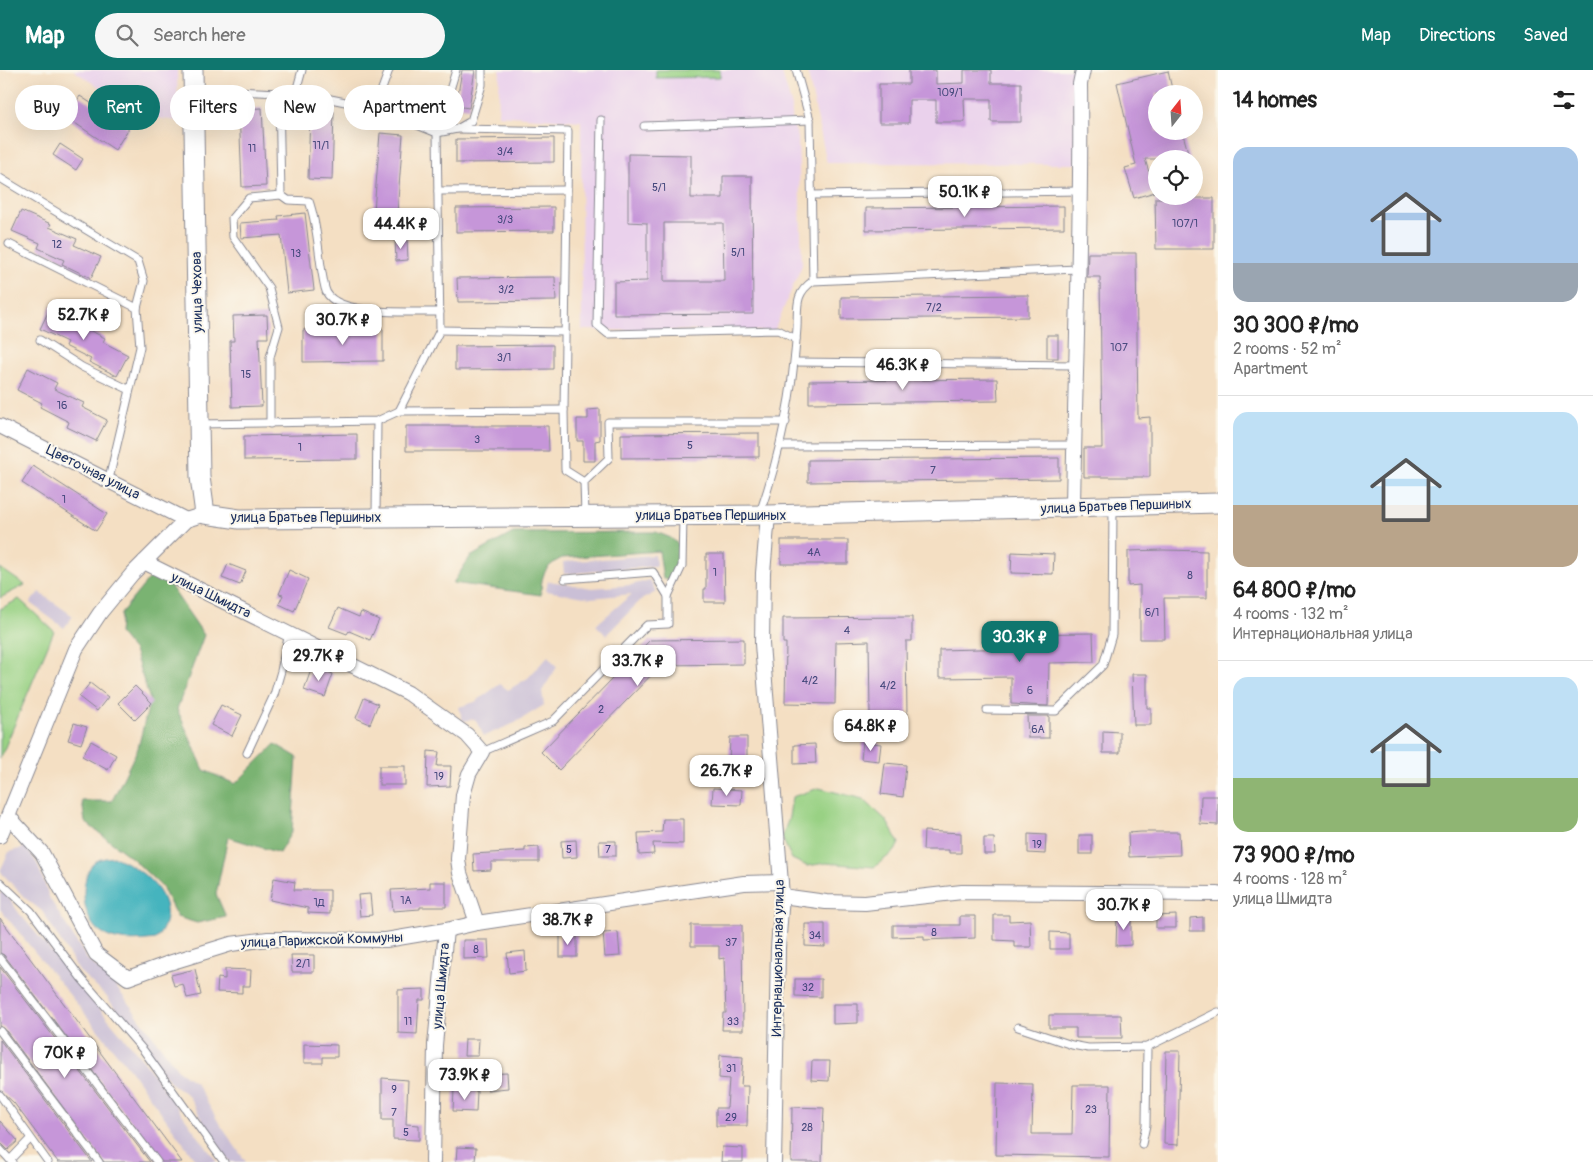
<!DOCTYPE html>
<meta charset="utf-8">
<style>
:root{--surface:#fff;--page:#f6f6f6;--text:#222;--muted:#767676;--line:#e0e0e0;--accent:#0f766e}
body{margin:0;font-family:Pangolin,sans-serif;background:var(--page);color:var(--text);height:100vh;display:flex;flex-direction:column;font-size:19px;white-space:nowrap}
*{box-sizing:border-box;margin:0}
p{font-size:16px;color:var(--muted)}
.icon{flex:none;width:28px;height:28px;fill:none;stroke:currentColor;stroke-width:2;stroke-linecap:round;stroke-linejoin:round}
.map{position:relative;flex:1;overflow:hidden}
.side{display:flex;flex-direction:column;background:var(--surface);width:375px}
.side>*{flex:none}
.banner{position:absolute;left:15px;top:15px;width:475px;height:45px;display:flex;gap:10px}
.needle{width:32px;rotate:17deg}
.controls{position:absolute;left:1148px;top:15px;display:grid;gap:10px}
.controls a{display:grid;place-items:center;width:55px;height:55px;border-radius:50%;background:var(--surface);box-shadow:0 5px 20px #0002;font-size:25px}
.price{position:absolute;translate:-50% -42px;padding:0 11px;border-radius:10px;background:#fff;color:#222;font-size:16px;line-height:32px;filter:drop-shadow(0 1px 2px #0008)}
.price::after{content:'';position:absolute;left:50%;top:30px;width:15px;height:11px;margin-left:-8px;background:inherit;clip-path:polygon(0 0,100% 0,50% 100%)}
.price.on{background:var(--accent);color:#fff}
ul{padding:0;list-style:none}
li{display:grid;align-content:center;gap:10px;height:265px;padding:0 15px}
li+li{border-top:1px solid var(--line)}
li span{display:grid;place-items:center;height:155px;border-radius:15px;color:#555}
li>.icon{margin-inline-start:auto}
span .icon{width:90px;height:90px;fill:#fffc;stroke-width:1}
li b{font-size:21px}
h2{display:flex;justify-content:space-between;align-items:center;height:60px;padding:0 15px;font-size:21px}
.pill{padding:0 18px;border-radius:22px;background:var(--surface);box-shadow:0 5px 20px #0002;font-size:18px;line-height:45px}
.pill.on{background:var(--accent);color:#fff}
header{display:flex;align-items:center;gap:30px;box-sizing:border-box;height:70px;padding:0 25px;background:var(--accent);color:#fff}
header strong{font-size:24px}
nav{display:flex;gap:28px;margin-inline-start:auto;font-size:18px}
.search{width:350px;height:45px;background:var(--page);display:flex;align-items:center;gap:12px;box-sizing:border-box;padding:0 18px;border-radius:28px;color:var(--muted);font-size:19px}
main{display:flex;flex:1;min-height:0}
.map>svg:first-child{display:block}
.built{fill:#ead1ec}
.industrial{fill:#cabfd6}
.green{fill:#99d184;stroke:#5a8071}
.forest{fill:#7ab372;stroke:#4a7168}
.water{fill:#45b4be;stroke:#30728e}
.building{fill:#c696d9;fill-rule:evenodd}
.lines{fill:none;stroke-linecap:round;stroke-linejoin:round}
.lane-casing{stroke:#888790;stroke-width:9}
.street-casing{stroke:#888790;stroke-width:16}
.secondary-casing{stroke:#888790;stroke-width:21}
.lane{stroke:#fff;stroke-width:7}
.street{stroke:#fff;stroke-width:14}
.secondary{stroke:#fff;stroke-width:19}
.labels{text-anchor:middle;dominant-baseline:central;stroke-width:4;stroke-linejoin:round;paint-order:stroke}
.number-label{font-size:11px;fill:#46497d}
.street-label{font-size:14px;fill:#1b2f5e;stroke:#fbf7ec}
</style>
<header>
<strong>Map</strong>
<div class="search"><svg class="icon" aria-label="search" viewBox="0 0 24 24"><circle cx="10" cy="10" r="6"/><path d="M15 15l6 6"/></svg>Search here</div>
<nav><a>Map</a><a>Directions</a><a>Saved</a></nav>
</header>
<main>
<div class="map">
<svg width="1218" height="1092" viewBox="0 0 1218 1092">
<rect width="100%" height="100%" fill="#fbf7ec"/>
<filter id="ink" filterUnits="userSpaceOnUse"><feTurbulence type="fractalNoise" baseFrequency=".02" numOctaves="2"/><feDisplacementMap in="SourceGraphic" scale="10" xChannelSelector="R" yChannelSelector="G"/><feConvolveMatrix kernelMatrix="1 2 1 2 8 2 1 2 1" color-interpolation-filters="sRGB"/></filter>
<filter id="wash" filterUnits="userSpaceOnUse"><feTurbulence type="fractalNoise" baseFrequency=".0096" numOctaves="4" result="noise"/><feDisplacementMap in="SourceGraphic" scale="20" xChannelSelector="R" yChannelSelector="G"/><feGaussianBlur stdDeviation="1.12" result="paint"/><feColorMatrix in="noise" values="0 0 0 0 0 0 0 0 0 0 0 0 0 0 0 0 0 1.4 0 .05"/><feComposite in="paint" operator="in"/></filter>
<g filter="url(#wash)">
<rect width="100%" height="100%" fill="#f4dfc3"/>
<g class="built">
<polygon points="73,0 177,0 178,51 142,46"/>
<polygon points="500,0 781,0 792,37 791,51 798,67 802,195 774,261 582,260 581,51 498,45"/>
<polygon points="807,0 1075,0 1075,94 827,93"/>
</g>
<g class="industrial">
<polygon points="655,485 656,496 564,504 563,492"/>
<polygon points="650,510 656,522 641,530 606,565 596,555 632,524 591,528 546,521 548,511 592,518 631,515"/>
<polygon points="39,522 73,546 64,558 30,533"/>
<polygon points="548,586 557,597 542,621 544,635 515,653 484,666 475,649 463,651 459,637 475,632 500,614 508,620 528,608"/>
<polygon points="26,777 37,793 50,829 87,889 114,914 179,1001 196,1013 219,1053 246,1092 230,1092 211,1065 188,1025 171,1013 106,926 79,901 42,841 25,828 0,801 9,782"/>
<polygon points="4,821 19,843 142,989 217,1092 197,1092 128,997 0,839 0,824"/>
</g>
<g class="green">
<polygon points="656,0 720,0 720,7 656,8"/>
<polygon points="0,498 25,515 0,528"/>
<polygon points="19,529 54,561 0,689 0,539"/>
<polygon points="819,718 863,729 886,750 899,773 895,781 874,797 826,793 807,796 792,789 782,768 789,747 792,727"/>
</g>
<g class="forest">
<path d="M656,462l15,6 9,8 -3,22 -6,11h-8l-4,-28 -97,7c-18,9 -21,17 -21,37l-88,-12 17,-26 43,-24z"/>
<polygon points="158,498 204,565 177,639 204,700 235,714 275,674 297,687 292,761 279,783 228,767 216,824 226,847 197,853 177,847 162,817 132,788 85,752 82,731 112,731 138,678 150,630 134,581 119,563 121,543"/>
</g>
<path class="water" d="M114,787c33,13 71,47 42,82 -18,2 -37,4 -53,-5 -21,-11 -25,-53 -10,-70 5,-6 14,-6 21,-7z"/>
<g id="blocks">
<g class="building">
<polygon points="462,0 475,0 469,38 456,36"/>
<polygon points="909,0 936,0 936,14 964,13 964,0 991,0 991,13 1021,13 1021,52 991,52 991,29 964,29 965,52 936,52 936,30 909,30 909,53 879,53 879,14 909,14"/>
<polygon points="1168,1 1173,24 1156,24 1156,61 1182,61 1190,89 1145,89 1155,122 1134,128 1125,98 1136,95 1117,13"/>
<polygon points="80,26 129,58 115,80 66,47"/>
<polygon points="262,38 266,116 242,117 239,39"/>
<polygon points="310,41 334,41 332,110 308,109"/>
<polygon points="380,63 403,65 397,143 374,141"/>
<polygon points="554,68 554,92 456,93 456,69"/>
<polygon points="60,74 83,89 76,100 53,85"/>
<path d="M628,84l63,1v43h32v-22h29l1,138 -139,1v-33l33,-1v-58l-19,-1zM664,153h59l1,58h-60z"/>
<polygon points="1155,128 1214,128 1214,179 1156,179"/>
<polygon points="1064,136 1064,158 866,160 866,138"/>
<polygon points="554,137 554,161 456,162 456,138"/>
<polygon points="21,141 51,154 49,157 77,169 74,175 101,187 91,208 62,194 64,190 38,178 40,173 12,161"/>
<polygon points="305,143 314,220 287,223 281,165 241,168 240,153 279,150 278,146"/>
<polygon points="407,168 408,190 396,191 395,169"/>
<polygon points="1088,183 1136,183 1138,348 1150,347 1150,407 1084,407 1084,378 1102,378 1100,207 1087,207"/>
<polygon points="555,207 556,231 458,232 457,208"/>
<polygon points="1028,225 1028,247 841,249 841,227"/>
<polygon points="51,236 81,251 79,255 105,268 103,272 128,285 117,306 89,292 91,289 65,276 67,272 40,259"/>
<polygon points="267,245 268,268 259,268 262,336 232,337 230,271 234,271 233,246"/>
<polygon points="383,259 383,291 303,292 303,260"/>
<rect x="1047" y="265" width="11" height="23"/>
<polygon points="553,275 553,299 455,300 455,276"/>
<polygon points="28,298 57,313 54,319 84,333 82,337 107,350 96,371 67,357 69,352 40,337 42,333 17,320"/>
<polygon points="997,309 998,331 809,333 809,311"/>
<polygon points="600,339 600,370 595,371 595,391 583,391 583,371 577,371 577,349 588,349 588,340"/>
<polygon points="406,356 548,356 549,381 406,381"/>
<polygon points="759,363 759,387 621,388 621,364"/>
<polygon points="357,364 357,389 244,390 244,366"/>
<polygon points="1059,388 1059,409 808,412 808,390"/>
<polygon points="33,396 107,444 96,461 22,413"/>
<rect x="781" y="470" width="67" height="24"/>
<polygon points="1163,480 1207,481 1207,528 1164,528 1165,569 1140,569 1140,515 1128,516 1128,481"/>
<polygon points="1012,482 1054,484 1053,504 1011,503"/>
<polygon points="706,484 724,484 725,532 704,532 704,519 706,519"/>
<polygon points="228,494 246,501 240,515 222,508"/>
<polygon points="289,500 308,509 294,541 279,534 283,525 279,524"/>
<polygon points="338,538 359,547 361,542 379,550 370,570 349,561 347,564 329,557"/>
<polygon points="912,547 912,571 906,571 907,645 870,645 869,571 836,572 835,634 785,633 786,573 783,573 783,548"/>
<polygon points="1093,563 1094,592 1049,593 1048,636 1011,634 1011,607 939,608 939,580 1017,578 1016,564"/>
<polygon points="744,569 744,594 661,595 559,700 541,682 650,570"/>
<polygon points="312,597 333,604 325,627 304,620"/>
<polygon points="1132,604 1147,604 1147,638 1151,638 1151,655 1134,655"/>
<polygon points="90,613 108,627 97,641 79,627"/>
<polygon points="135,616 152,633 135,650 118,633"/>
<polygon points="364,628 378,634 370,654 356,648"/>
<polygon points="221,635 242,645 232,666 211,655"/>
<polygon points="1027,646 1049,646 1049,668 1028,668"/>
<polygon points="74,653 87,657 81,674 68,670"/>
<polygon points="1103,661 1120,662 1120,683 1103,683"/>
<polygon points="730,667 747,667 747,694 729,694"/>
<polygon points="91,671 116,685 108,700 82,686"/>
<polygon points="863,672 881,674 879,691 861,689"/>
<polygon points="815,674 816,693 794,694 794,675"/>
<polygon points="428,681 439,682 437,696 451,696 450,716 427,717"/>
<polygon points="885,693 906,695 903,727 881,724"/>
<rect x="379" y="696" width="26" height="19"/>
<polygon points="713,718 742,720 741,735 712,734"/>
<polygon points="1201,726 1218,726 1218,755 1200,754"/>
<polygon points="663,749 683,749 683,774 653,773 654,784 639,785 638,763 662,762"/>
<polygon points="924,761 961,763 961,783 949,783 949,780 923,780"/>
<polygon points="1141,762 1179,762 1180,785 1129,787 1128,763"/>
<polygon points="1028,764 1046,765 1045,784 1028,783"/>
<rect x="1079" y="765" width="13" height="19"/>
<polygon points="984,768 994,768 995,784 984,784"/>
<polygon points="576,770 577,787 562,788 561,771"/>
<polygon points="599,771 616,771 616,786 600,786"/>
<polygon points="539,777 539,792 491,792 491,800 474,801 473,784 525,781 525,778"/>
<polygon points="274,808 295,812 294,820 330,820 330,844 308,843 308,838 270,830"/>
<polygon points="430,812 446,812 446,837 420,837 420,839 393,841 391,820 430,818"/>
<polygon points="370,824 372,845 360,846 358,825"/>
<polygon points="994,845 1009,845 1009,851 1030,850 1031,877 1014,877 1014,871 994,870"/>
<polygon points="1176,845 1176,858 1156,858 1156,846"/>
<polygon points="960,846 975,846 975,868 924,870 924,866 893,867 893,855 960,855"/>
<polygon points="1117,846 1131,846 1131,875 1116,876"/>
<polygon points="1203,847 1203,861 1190,861 1190,848"/>
<polygon points="0,848 182,1092 162,1092 4,885 0,883"/>
<polygon points="805,854 825,854 825,877 805,876"/>
<polygon points="691,855 742,855 743,960 722,960 723,943 726,943 724,888 719,889 719,876 691,876"/>
<polygon points="618,862 620,886 605,887 603,863"/>
<polygon points="1050,862 1069,863 1069,879 1050,879"/>
<rect x="560" y="865" width="17" height="22"/>
<polygon points="463,870 488,870 489,888 463,889"/>
<polygon points="525,881 526,901 509,903 507,883"/>
<polygon points="291,885 314,885 314,902 292,902"/>
<polygon points="0,897 150,1092 104,1092 4,958 0,956"/>
<polygon points="195,899 201,925 187,928 183,914 174,916 171,905"/>
<polygon points="225,899 251,900 250,916 242,916 242,923 217,922 218,908 225,909"/>
<polygon points="795,909 821,909 821,927 795,926"/>
<polygon points="424,919 424,930 419,930 417,964 398,963 398,920"/>
<polygon points="833,934 858,934 858,953 833,954"/>
<polygon points="1049,945 1121,945 1122,968 1076,968 1076,958 1049,958"/>
<polygon points="465,969 479,969 478,986 464,986"/>
<polygon points="0,970 92,1092 58,1092 14,1033 0,1020"/>
<polygon points="304,974 337,975 337,987 323,987 323,993 304,993"/>
<polygon points="1166,981 1180,981 1178,1075 1164,1074"/>
<polygon points="720,985 743,987 741,1016 748,1016 747,1056 716,1056 716,1038 727,1038 729,1009 719,1008"/>
<polygon points="812,991 830,991 829,1011 811,1010"/>
<polygon points="507,1003 508,1018 487,1020 486,1004"/>
<polygon points="382,1008 408,1010 406,1054 419,1055 419,1070 393,1069 393,1050 382,1050"/>
<polygon points="997,1013 1033,1014 1032,1064 1072,1064 1073,1015 1110,1015 1109,1087 996,1085"/>
<polygon points="454,1020 477,1021 476,1042 453,1041"/>
<polygon points="792,1037 824,1038 822,1092 791,1092"/>
<polygon points="0,1051 18,1071 8,1080 0,1072"/>
<polygon points="457,1077 476,1078 475,1092 456,1092"/>
<polygon points="722,1077 743,1078 743,1092 721,1092"/>
</g>
</g>
</g>
<g filter="url(#ink)">
<use href="#blocks" fill-opacity="0" stroke="#888790" stroke-width="1"/>
<g class="lines">
<g class="lane-casing">
<g id="lane">
<polyline points="194,19 279,23 296,22 375,38 437,63 457,59 471,51 482,15 482,0"/>
<polyline points="296,22 302,0"/>
<polyline points="375,38 389,0"/>
<polyline points="601,50 597,255 608,264 778,260 796,269"/>
<polyline points="810,50 813,211"/>
<polyline points="644,56 810,50 796,0"/>
<polyline points="457,59 568,61 564,340"/>
<polyline points="0,108 138,191 144,211 137,238 140,277 109,409"/>
<polyline points="438,121 567,120"/>
<path d="M281,125l7,5 21,1c10,28 9,58 16,87 6,30 91,23 115,24"/>
<polyline points="813,125 1081,121"/>
<polyline points="9,174 137,238"/>
<polyline points="440,260 565,262"/>
<polyline points="40,270 82,297 128,319"/>
<polyline points="796,292 1075,295"/>
<polyline points="399,341 564,340 565,400 584,412"/>
<polyline points="199,354 377,351 399,341 440,260 437,63 456,0"/>
<polyline points="270,354 270,287 279,257 269,218 233,167 232,148 249,128 281,125 279,23"/>
<polyline points="780,376 1074,375"/>
<path d="M760,443c21,-61 33,-121 37,-185 1,-21 -3,-34 16,-47l264,-12"/>
<polyline points="585,445 584,412 609,388 608,352 786,352"/>
<polyline points="376,447 377,351"/>
<polyline points="668,526 682,496 683,447"/>
<polyline points="987,640 1056,641 1103,595 1112,565 1113,437"/>
<polyline points="482,682 553,651 647,555 668,554 668,526 653,502 565,509"/>
<polyline points="247,683 274,625 281,601 289,563"/>
<polyline points="0,812 31,841 81,908 144,981 224,1092"/>
<polyline points="0,888 157,1092"/>
<polyline points="1018,957 1072,975 1088,978 1147,977 1218,942"/>
<polyline points="0,961 99,1092"/>
<polyline points="0,1025 48,1092"/>
<polyline points="1142,1074 1146,1055 1147,977"/>
<polyline points="0,1079 12,1092"/>
<polyline points="10,1090 30,1069"/>
</g>
</g>
<g class="street-casing">
<g id="street">
<polyline points="0,356 186,450"/>
<path d="M1073,438c2,-141 9,-283 7,-424l3,-14"/>
<polyline points="768,445 763,503 762,574 782,826 778,878 774,1092"/>
<polyline points="144,492 408,623 467,665 482,682 469,704 463,725 458,789 460,803 477,853"/>
<polyline points="9,747 42,783 96,884 128,908 169,893 231,874 268,869 386,870 446,860 477,853 744,813 781,812"/>
<polyline points="0,766 76,579 100,543 132,504 186,450 205,444"/>
<polyline points="782,826 826,832 865,833 962,822 1218,824"/>
<polyline points="433,1092 435,975 446,860"/>
</g>
</g>
<g class="secondary-casing">
<polyline id="secondary" points="193,0 200,407 205,444 239,449 768,445 1218,433"/>
</g>
<use href="#lane" class="lane"/>
<use href="#street" class="street"/>
<use href="#secondary" class="secondary"/>
</g>
</g>
<g class="labels">
<g class="number-label">
<text x="950" y="22">109/1</text>
<text x="321" y="75">11/1</text>
<text x="252" y="78">11</text>
<text x="505" y="81">3/4</text>
<text x="659" y="117">5/1</text>
<text x="505" y="149">3/3</text>
<text x="1185" y="153">107/1</text>
<text x="57" y="174">12</text>
<text x="738" y="182">5/1</text>
<text x="296" y="183">13</text>
<text x="506" y="219">3/2</text>
<text x="934" y="237">7/2</text>
<text x="1119" y="277">107</text>
<text x="504" y="287">3/1</text>
<text x="246" y="304">15</text>
<text x="62" y="335">16</text>
<text x="477" y="369">3</text>
<text x="690" y="375">5</text>
<text x="300" y="377">1</text>
<text x="933" y="400">7</text>
<text x="64" y="429">1</text>
<text x="814" y="482">4А</text>
<text x="715" y="502">1</text>
<text x="1190" y="505">8</text>
<text x="1152" y="542">6/1</text>
<text x="847" y="560">4</text>
<text x="810" y="610">4/2</text>
<text x="888" y="615">4/2</text>
<text x="1030" y="620">6</text>
<text x="601" y="639">2</text>
<text x="1038" y="659">6А</text>
<text x="439" y="706">19</text>
<text x="1037" y="774">19</text>
<text x="569" y="779">5</text>
<text x="608" y="779">7</text>
<text x="406" y="830">1А</text>
<text x="319" y="832">1Д</text>
<text x="934" y="862">8</text>
<text x="815" y="865">34</text>
<text x="731" y="872">37</text>
<text x="476" y="879">8</text>
<text x="303" y="893">2/1</text>
<text x="808" y="917">32</text>
<text x="408" y="951">11</text>
<text x="733" y="951">33</text>
<text x="731" y="998">31</text>
<text x="394" y="1019">9</text>
<text x="1091" y="1039">23</text>
<text x="394" y="1042">7</text>
<text x="731" y="1047">29</text>
<text x="807" y="1057">28</text>
<text x="406" y="1062">5</text>
</g>
<g class="street-label">
<text transform="translate(197 222) rotate(-91)">улица Чехова</text>
<text transform="translate(93 402) rotate(27)">Цветочная улица</text>
<text transform="translate(1116 436) rotate(-2)">улица Братьев Першиных</text>
<text x="711" y="445">улица Братьев Першиных</text>
<text x="306" y="447">улица Братьев Першиных</text>
<text transform="translate(211 525) rotate(26)">улица Шмидта</text>
<text transform="translate(322 870) rotate(-2)">улица Парижской Коммуны</text>
<text transform="translate(778 888) rotate(-89)">Интернациональная улица</text>
<text transform="translate(441 916) rotate(-85)">улица Шмидта</text>
</g>
</g>
</svg>
<div class="controls">
<a><svg class="needle" viewBox="-14 -14 28 28"><path d="M0-13l5 13h-10z" fill="#e53935"/><path d="M0 13l5-13h-10z" fill="#767676"/></svg></a>
<a><svg class="icon" aria-label="locate" viewBox="0 0 24 24"><circle cx="12" cy="12" r="6"/><path d="M12 2v4M12 18v4M2 12h4M18 12h4"/></svg></a>
</div>
<b class="price" style="left:965px;top:148px">50.1K ₽</b>
<b class="price" style="left:401px;top:180px">44.4K ₽</b>
<b class="price" style="left:84px;top:271px">52.7K ₽</b>
<b class="price" style="left:343px;top:276px">30.7K ₽</b>
<b class="price" style="left:903px;top:321px">46.3K ₽</b>
<b class="price on" style="left:1020px;top:593px">30.3K ₽</b>
<b class="price" style="left:319px;top:612px">29.7K ₽</b>
<b class="price" style="left:638px;top:617px">33.7K ₽</b>
<b class="price" style="left:871px;top:682px">64.8K ₽</b>
<b class="price" style="left:727px;top:727px">26.7K ₽</b>
<b class="price" style="left:1124px;top:861px">30.7K ₽</b>
<b class="price" style="left:568px;top:876px">38.7K ₽</b>
<b class="price" style="left:65px;top:1009px">70K ₽</b>
<b class="price" style="left:465px;top:1031px">73.9K ₽</b>
<div class="banner">
<a class="pill">Buy</a>
<a class="pill on">Rent</a>
<a class="pill">Filters</a>
<a class="pill">New</a>
<a class="pill">Apartment</a>
</div>
</div>
<section class="side">
<h2>14 homes<svg class="icon" aria-label="filters" viewBox="0 0 24 24"><path d="M4 7h16M4 17h16"/><circle cx="9" cy="7" r="2"/><circle cx="15" cy="17" r="2"/></svg></h2>
<ul>
<li><span style="background:linear-gradient(#a9c7e8 75%,#9aa5b1 0)"><svg class="icon" aria-label="home" viewBox="0 0 24 24"><path d="M3 11l9-7 9 7M6 9v11h12V9"/></svg></span><div><b>30 300 ₽/mo</b><p>2 rooms · 52 m²</p><p>Apartment</p></div></li>
<li><span style="background:linear-gradient(#bfe0f5 60%,#b9a48a 0)"><svg class="icon" aria-label="home" viewBox="0 0 24 24"><path d="M3 11l9-7 9 7M6 9v11h12V9"/></svg></span><div><b>64 800 ₽/mo</b><p>4 rooms · 132 m²</p><p>Интернациональная улица</p></div></li>
<li><span style="background:linear-gradient(#bfe0f5 65%,#8fb573 0)"><svg class="icon" aria-label="home" viewBox="0 0 24 24"><path d="M3 11l9-7 9 7M6 9v11h12V9"/></svg></span><div><b>73 900 ₽/mo</b><p>4 rooms · 128 m²</p><p>улица Шмидта</p></div></li>
</ul>
</section>
</main>
